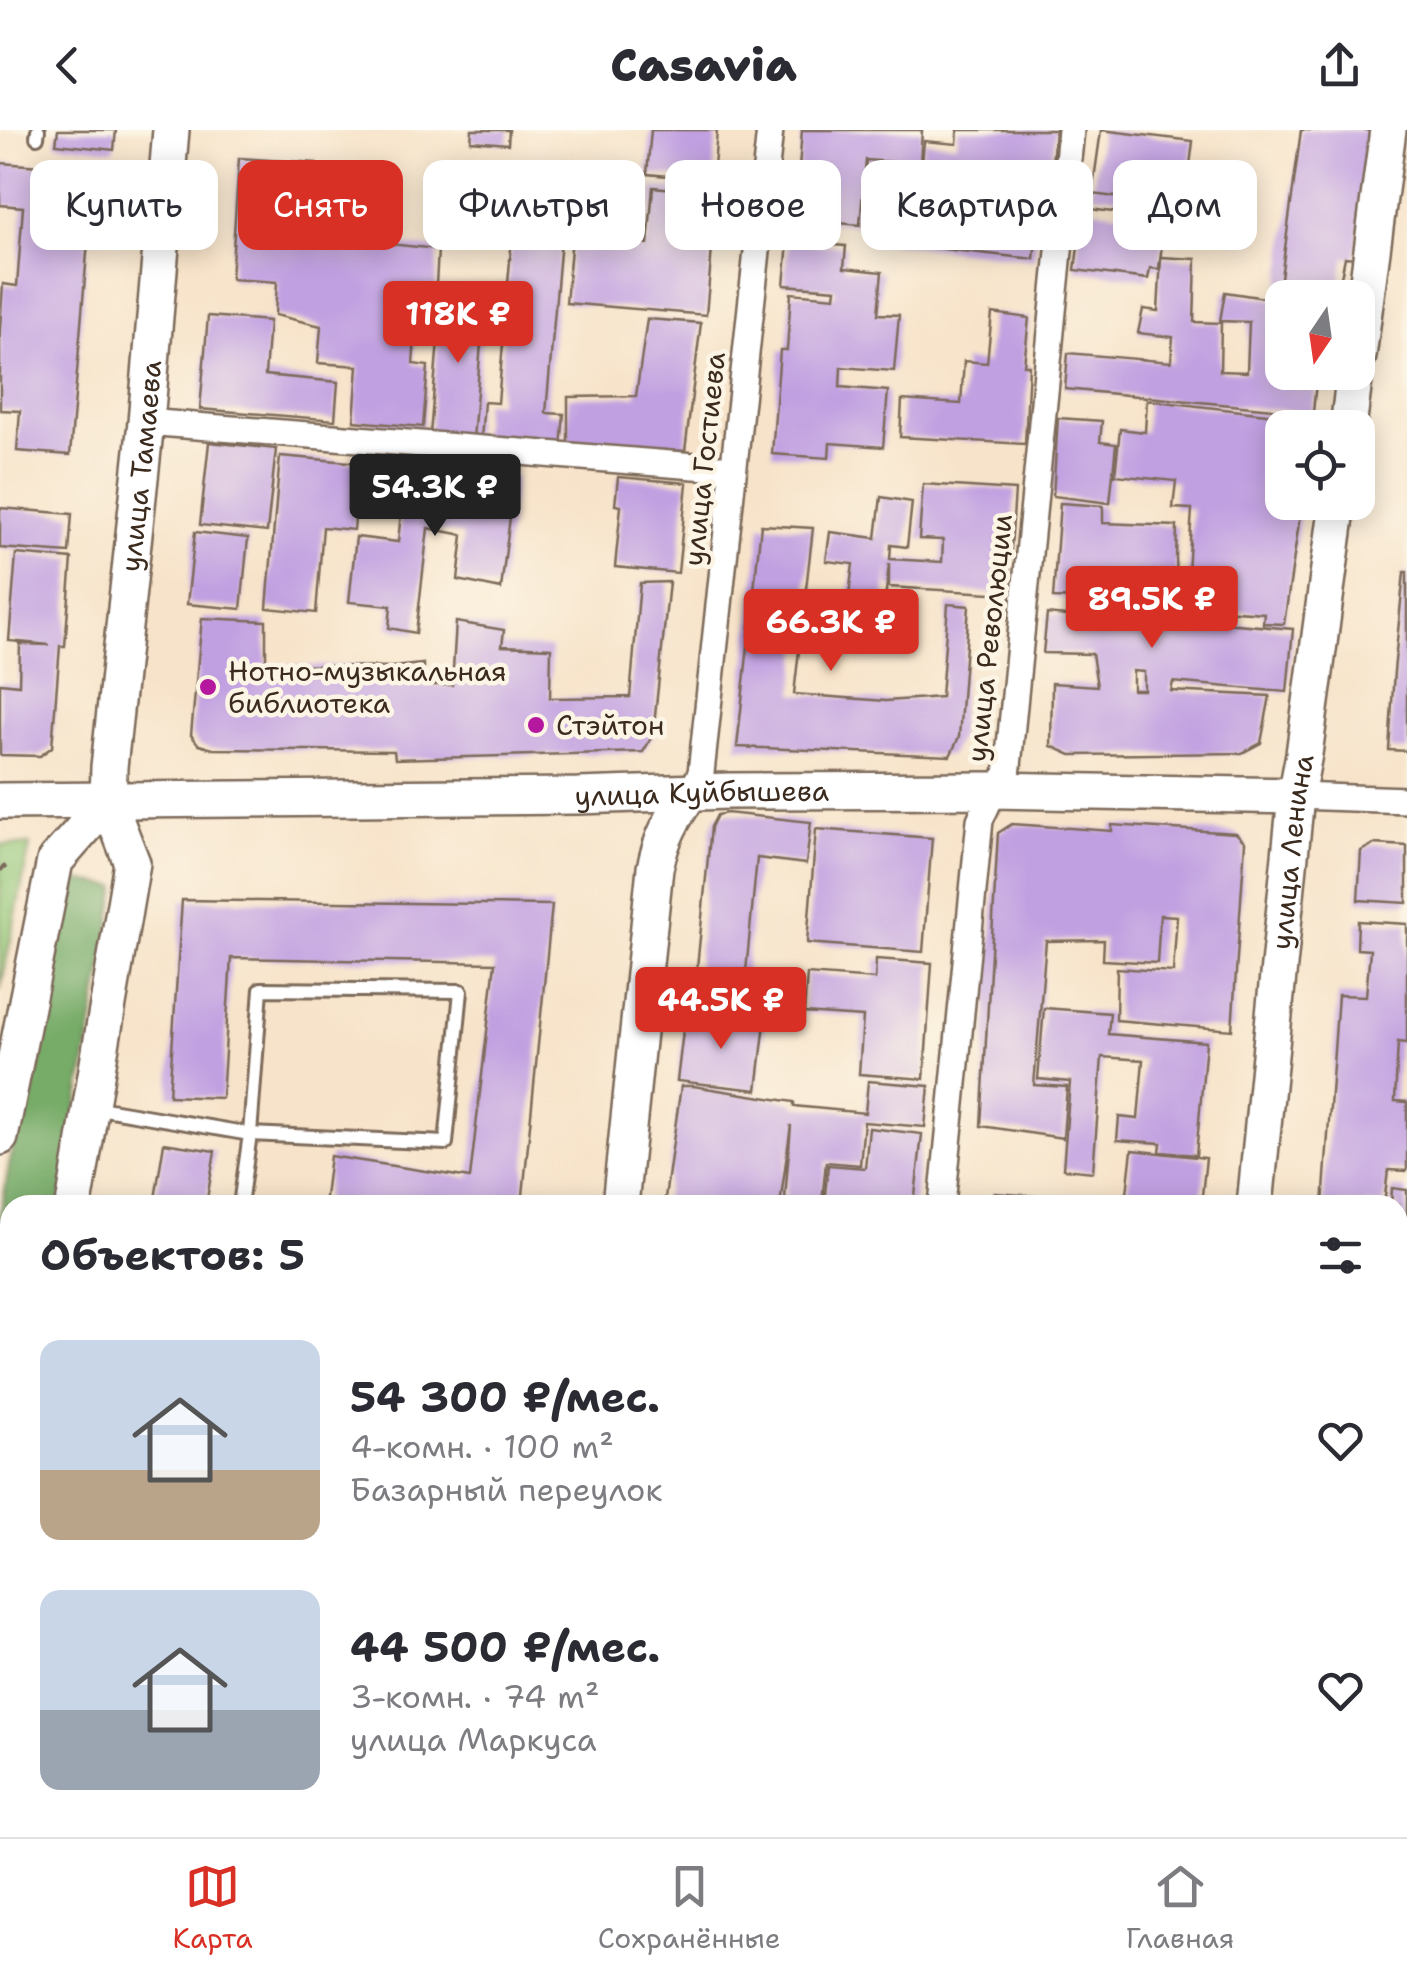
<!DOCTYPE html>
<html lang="ru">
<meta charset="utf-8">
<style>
:root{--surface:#fff;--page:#f2f2f3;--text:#2b2b33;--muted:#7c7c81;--line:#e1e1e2;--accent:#d93025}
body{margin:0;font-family:"Shantell Sans",sans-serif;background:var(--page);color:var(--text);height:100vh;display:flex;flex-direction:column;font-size:38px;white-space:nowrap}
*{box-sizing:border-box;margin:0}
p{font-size:32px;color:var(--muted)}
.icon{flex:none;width:55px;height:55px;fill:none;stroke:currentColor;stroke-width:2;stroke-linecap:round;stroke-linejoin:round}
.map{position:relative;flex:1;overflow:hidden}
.sheet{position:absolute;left:0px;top:1065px;width:1408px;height:642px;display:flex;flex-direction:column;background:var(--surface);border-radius:30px 30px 0 0;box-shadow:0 5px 25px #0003}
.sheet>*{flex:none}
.top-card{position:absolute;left:30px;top:30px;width:1348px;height:90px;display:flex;gap:20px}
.needle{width:65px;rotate:193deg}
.buttons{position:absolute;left:1265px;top:150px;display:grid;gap:20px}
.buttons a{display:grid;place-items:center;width:110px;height:110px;border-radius:20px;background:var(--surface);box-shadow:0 5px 25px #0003;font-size:50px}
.price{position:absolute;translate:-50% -85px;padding:0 22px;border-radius:10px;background:var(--accent);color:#fff;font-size:32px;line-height:65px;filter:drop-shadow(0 2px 5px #0008)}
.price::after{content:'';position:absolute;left:50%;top:60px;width:30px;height:22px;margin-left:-15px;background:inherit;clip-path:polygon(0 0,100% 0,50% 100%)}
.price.on{background:#222;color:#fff}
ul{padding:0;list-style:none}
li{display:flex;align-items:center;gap:30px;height:250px;padding:0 40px}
li span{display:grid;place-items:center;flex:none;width:280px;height:200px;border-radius:20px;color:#555}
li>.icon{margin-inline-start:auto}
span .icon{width:120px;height:120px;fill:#fffc;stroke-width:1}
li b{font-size:42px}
h2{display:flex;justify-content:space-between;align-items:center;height:120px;padding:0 40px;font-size:42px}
.tag{padding:0 35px;border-radius:20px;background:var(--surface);box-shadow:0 5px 25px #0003;font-size:35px;line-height:90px}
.tag.on{background:var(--accent);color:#fff}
header{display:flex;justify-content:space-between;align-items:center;height:130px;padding:0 40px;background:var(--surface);font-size:45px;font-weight:800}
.tab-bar{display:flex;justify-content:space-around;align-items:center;height:140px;border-top:2px solid var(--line);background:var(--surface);font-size:28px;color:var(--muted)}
.tab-bar a{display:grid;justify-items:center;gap:5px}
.tab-bar .on{color:var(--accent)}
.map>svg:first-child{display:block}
.green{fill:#93c677;stroke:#67784a;stroke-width:2.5}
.forest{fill:#76ab68;stroke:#586a43;stroke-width:2.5}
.building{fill:#c1a0e1;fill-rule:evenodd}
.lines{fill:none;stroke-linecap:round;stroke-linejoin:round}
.lane-casing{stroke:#7d6b5a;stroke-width:18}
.street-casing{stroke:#7d6b5a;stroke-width:30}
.secondary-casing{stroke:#7d6b5a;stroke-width:40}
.path{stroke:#7d6b5a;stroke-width:5;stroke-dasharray:8 8;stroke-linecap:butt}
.lane{stroke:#fff;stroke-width:12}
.street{stroke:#fff;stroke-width:25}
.secondary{stroke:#fff;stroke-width:35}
.poi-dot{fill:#b5179e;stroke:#fcf5e5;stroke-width:4}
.labels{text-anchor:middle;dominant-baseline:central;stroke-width:9;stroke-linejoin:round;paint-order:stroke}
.street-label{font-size:28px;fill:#3b2a1e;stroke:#fcf5e5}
.poi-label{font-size:28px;fill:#3b2a1e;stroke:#fcf5e5;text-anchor:start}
</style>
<header><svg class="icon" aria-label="back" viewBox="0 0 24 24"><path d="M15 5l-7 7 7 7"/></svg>Casavia<svg class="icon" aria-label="share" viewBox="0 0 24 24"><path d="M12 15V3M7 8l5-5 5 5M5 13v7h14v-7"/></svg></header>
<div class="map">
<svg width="1407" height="1707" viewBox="0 0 1407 1707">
<rect width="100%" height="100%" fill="#fcf5e5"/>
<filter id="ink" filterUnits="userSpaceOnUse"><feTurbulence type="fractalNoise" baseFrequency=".01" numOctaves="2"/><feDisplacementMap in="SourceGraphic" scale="20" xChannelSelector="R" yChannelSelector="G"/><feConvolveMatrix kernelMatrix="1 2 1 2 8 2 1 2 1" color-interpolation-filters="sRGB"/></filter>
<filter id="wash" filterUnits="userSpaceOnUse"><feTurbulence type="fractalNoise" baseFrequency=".0048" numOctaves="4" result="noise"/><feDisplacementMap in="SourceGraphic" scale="40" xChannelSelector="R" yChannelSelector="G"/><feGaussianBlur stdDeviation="2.25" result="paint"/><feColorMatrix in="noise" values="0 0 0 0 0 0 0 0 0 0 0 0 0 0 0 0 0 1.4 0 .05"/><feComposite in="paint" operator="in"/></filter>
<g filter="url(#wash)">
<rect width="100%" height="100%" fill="#f7e3c9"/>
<polygon class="green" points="0,715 30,715 0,861"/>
<polygon class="forest" points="60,747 117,757 60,1075 10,1075 10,1354 0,1409 0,1087"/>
<g id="blocks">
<g class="building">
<polygon points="58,0 116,0 114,20 56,14"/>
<polygon points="472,0 509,0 508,14 471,11"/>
<polygon points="651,0 717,0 713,50 647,44"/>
<polygon points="802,0 922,0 920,34 866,30 860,95 795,89"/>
<polygon points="958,0 1055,0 1049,67 1040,66 1034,129 870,111 873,83 986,96 991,62 945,58 943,80 918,78 924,11 957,14"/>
<polygon points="1101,0 1193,11 1185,76 1092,64"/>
<polygon points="1301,0 1371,0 1355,128 1345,127 1337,168 1282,168 1282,242 1317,242 1313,283 1065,259 1068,223 1171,232 1173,207 1138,203 1143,179 1158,181 1161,127 1196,129 1194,192 1221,193 1220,241 1247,242 1249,192 1220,191 1225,162 1278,170"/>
<polygon points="239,28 316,33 311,106 438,119 435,173 418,170 413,234 428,236 423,297 354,291 358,236 318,233 321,196 275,185 277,152 231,149"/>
<polygon points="0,33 94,40 70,325 17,321 20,281 0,280 0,198 3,154 17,156 23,77 0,75"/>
<polygon points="653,57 717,63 706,185 566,173 572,107 648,114"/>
<polygon points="1083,78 1165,89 1159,139 1150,138 1148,149 1075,140"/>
<polygon points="512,106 561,110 546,283 564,284 561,317 481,309 484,272 498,273"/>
<polygon points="788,112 846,116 844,138 882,142 878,184 899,185 894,241 841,237 840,257 888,261 883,317 830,313 829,328 772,324 780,220 787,220 791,163 835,167 836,159 784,155"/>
<polygon points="442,163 485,166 473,309 430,305"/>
<polygon points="992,183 1029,188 1024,235 1029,235 1025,314 900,307 902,270 961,274 964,231 987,233"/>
<polygon points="208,186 269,191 265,245 338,252 335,290 200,279"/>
<polygon points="647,189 701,193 685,321 568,315 568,267 636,266"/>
<polygon points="1147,270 1308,289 1307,298 1282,298 1282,372 1302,372 1284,494 1263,493 1264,483 1207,479 1209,461 1187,459 1192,379 1173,378 1176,351 1115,345 1120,299 1145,302"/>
<polygon points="1058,288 1102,291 1100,312 1116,314 1110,373 1053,366"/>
<polygon points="209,312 276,319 267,402 200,395"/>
<polygon points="280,326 360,333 354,400 323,397 316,483 267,478"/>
<polygon points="406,336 515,347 501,459 458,450 463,405 428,398 416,503 389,498 391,476 349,472 356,407 398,412"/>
<polygon points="618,347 687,353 678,443 615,437 621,376 615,375"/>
<polygon points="923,354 1015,360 1008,464 889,457 889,434 885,470 849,465 853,434 826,431 830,402 876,408 881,367 912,372 907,417 891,415 890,429 942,432 943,410 919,409"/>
<path d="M1060,373l43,3v17l74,3 -1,32 3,61 114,10 -6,63 -114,-10 -2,9 99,5 -9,47 -19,10 -171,2 -20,-9 1,-63 45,3 -5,-32 -49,-1 4,-39 89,9 1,-22 -84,-3zM1133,541l11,1v18h-11z"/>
<polygon points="0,378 72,384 69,423 0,418"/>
<polygon points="761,395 813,398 794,564 886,571 941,567 948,474 969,476 959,607 950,626 737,617"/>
<polygon points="195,402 248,408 241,479 187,474"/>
<polygon points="16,424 72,429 65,516 60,516 52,617 40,626 0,625 0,553 19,555 20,514 49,515 9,511"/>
<polygon points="1404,442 1407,442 1407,621 1389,620 1394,541"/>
<polygon points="669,452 653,605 643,622 395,629 394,621 213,619 199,615 191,605 202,488 266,491 266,535 392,537 423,534 423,555 452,555 456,492 504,500 502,516 551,518 550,568 630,567 640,453"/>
<polygon points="727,683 811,692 806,734 757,728 742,883 693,878 711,697 717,685"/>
<polygon points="1012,694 1112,701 1112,695 1236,703 1245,712 1232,900 1116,890 1117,838 1173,842 1177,786 1160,785 1157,833 1103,830 1104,810 1046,811 1034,955 1067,957 1063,1008 981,996 998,703"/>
<polygon points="816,699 932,708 923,822 807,813"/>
<polygon points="1374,714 1407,716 1407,773 1358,770 1361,721"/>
<polygon points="182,770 552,775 522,1075 324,1075 330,1026 470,1048 495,833 231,828 222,968 169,966"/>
<polygon points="1358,791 1407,794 1407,913 1398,912 1395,971 1407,972 1407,1041 1388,1040 1384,1075 1323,1075 1338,865 1366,866 1370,820 1357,819"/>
<polygon points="876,829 932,833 924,949 859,944 863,887 804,883 807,844 875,849"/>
<polygon points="1044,878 1110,883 1108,904 1206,912 1196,1025 1160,1022 1161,1013 1117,1010 1119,987 1138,989 1143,930 1102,927 1093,1042 1063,1039 1070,952 1038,949"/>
<polygon points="685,884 765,893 757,960 677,951"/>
<polygon points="868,951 929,956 925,997 864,992 860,1035 826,1032 822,1072 785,1069 791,995 780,1075 664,1075 681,956 693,956 794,972 794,976 865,983"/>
<polygon points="869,998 922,1004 914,1075 824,1075 828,1035 865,1038"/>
<polygon points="164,1013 215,1021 206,1075 154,1075"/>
<polygon points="1132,1020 1206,1028 1201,1075 1066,1075 1067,1065 1126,1072"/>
<polygon points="1392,1058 1407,1060 1407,1115 1398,1114 1398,1075 1391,1075"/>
<polygon points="994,1063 1062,1068 1061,1075 994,1075"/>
<polygon points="1398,1154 1407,1155 1407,1179 1404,1178 1400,1214 1398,1214"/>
<polygon points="1405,1284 1407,1284 1407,1378 1398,1377 1398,1340"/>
<polygon points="1398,1493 1407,1494 1407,1563 1398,1562"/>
<polygon points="1398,1593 1407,1594 1407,1679 1398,1679"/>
</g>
</g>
</g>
<g filter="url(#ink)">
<use href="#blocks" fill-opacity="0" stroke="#7d6b5a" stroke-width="2.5"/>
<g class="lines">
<g class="lane-casing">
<g id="lane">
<polyline points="37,7 38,0"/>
<polyline points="93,977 250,1004 261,859 461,861 446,1013 250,1004 240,1075"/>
</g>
</g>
<g class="street-casing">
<g id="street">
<polyline points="146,292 732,339"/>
<polyline points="691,662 701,643 770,0"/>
<polyline points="1296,666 1407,670"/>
<polyline points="942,1075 980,690 994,660 1007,646 1071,0"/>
<polyline points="879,1707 880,1698"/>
</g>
</g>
<g class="secondary-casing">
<g id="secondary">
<polyline points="1358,226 1388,0"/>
<polyline points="1348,298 1355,242"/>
<path id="s1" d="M0,671l578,-5 151,-5 265,-1 302,6"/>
<polyline points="0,1007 55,731 108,671"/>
<path id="s2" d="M74,1075l58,-342 -24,-62 1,-34 37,-345 25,-292"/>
<path d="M620,1075l35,-337c7,-32 17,-50 36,-76"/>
<path id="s3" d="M1255,1075l41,-409 8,-42 34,-252"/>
<polyline points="0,1504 10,1448"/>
<polyline points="0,1647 10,1648"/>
<polyline points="623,1698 794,1707"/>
<polyline points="549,1707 550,1698"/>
<polyline points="1191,1707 1192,1698"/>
</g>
</g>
<polyline class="path" points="0,740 6,736"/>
<use href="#lane" class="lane"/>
<use href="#street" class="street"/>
<use href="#secondary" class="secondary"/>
</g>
</g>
<g class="poi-dot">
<circle cx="208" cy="557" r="10"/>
<circle cx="536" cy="595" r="10"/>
</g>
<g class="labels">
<g class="street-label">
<text transform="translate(704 329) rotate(-84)">улица Гостиева</text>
<text stroke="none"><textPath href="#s2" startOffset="750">улица Тамаева</textPath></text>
<text transform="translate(989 508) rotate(-84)">улица Революции</text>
<text stroke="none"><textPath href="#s1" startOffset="702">улица Куйбышева</textPath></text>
<text stroke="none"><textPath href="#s3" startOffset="355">улица Ленина</textPath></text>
</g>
<g class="poi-label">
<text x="228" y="541">Нотно-музыкальная<tspan x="228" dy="32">библиотека</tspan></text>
<text x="556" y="595">Стэйтон</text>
</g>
</g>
</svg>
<div class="buttons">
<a><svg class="needle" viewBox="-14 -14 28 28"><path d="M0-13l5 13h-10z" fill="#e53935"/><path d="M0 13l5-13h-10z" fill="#7c7c81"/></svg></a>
<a><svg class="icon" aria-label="locate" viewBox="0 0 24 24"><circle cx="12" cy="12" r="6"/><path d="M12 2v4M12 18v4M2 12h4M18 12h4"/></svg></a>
</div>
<b class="price" style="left:458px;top:236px">118K ₽</b>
<b class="price on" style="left:435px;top:409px">54.3K ₽</b>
<b class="price" style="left:1152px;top:521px">89.5K ₽</b>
<b class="price" style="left:831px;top:544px">66.3K ₽</b>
<b class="price" style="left:721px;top:922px">44.5K ₽</b>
<div class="top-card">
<a class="tag">Купить</a>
<a class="tag on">Снять</a>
<a class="tag">Фильтры</a>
<a class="tag">Новое</a>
<a class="tag">Квартира</a>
<a class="tag">Дом</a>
</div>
<section class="sheet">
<h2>Объектов: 5<svg class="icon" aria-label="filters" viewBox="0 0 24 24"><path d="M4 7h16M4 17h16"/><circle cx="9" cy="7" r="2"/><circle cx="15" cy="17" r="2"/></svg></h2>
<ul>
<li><span style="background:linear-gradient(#c9d6e8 65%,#b9a48a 0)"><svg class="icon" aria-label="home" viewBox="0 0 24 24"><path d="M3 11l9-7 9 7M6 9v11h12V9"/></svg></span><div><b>54 300 ₽/мес.</b><p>4-комн. · 100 m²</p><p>Базарный переулок</p></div><svg class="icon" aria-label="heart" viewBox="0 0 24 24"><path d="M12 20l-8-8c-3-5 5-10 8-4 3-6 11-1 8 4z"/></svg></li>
<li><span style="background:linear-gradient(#c9d6e8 60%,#9aa5b1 0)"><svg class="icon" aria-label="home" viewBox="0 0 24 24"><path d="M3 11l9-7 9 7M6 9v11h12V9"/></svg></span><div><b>44 500 ₽/мес.</b><p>3-комн. · 74 m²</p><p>улица Маркуса</p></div><svg class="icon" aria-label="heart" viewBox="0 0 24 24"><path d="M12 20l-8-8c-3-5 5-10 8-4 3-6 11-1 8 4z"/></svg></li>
</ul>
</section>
</div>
<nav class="tab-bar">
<a class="on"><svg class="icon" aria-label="map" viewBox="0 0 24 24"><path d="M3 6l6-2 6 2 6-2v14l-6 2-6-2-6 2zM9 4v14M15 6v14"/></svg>Карта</a>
<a><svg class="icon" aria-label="saved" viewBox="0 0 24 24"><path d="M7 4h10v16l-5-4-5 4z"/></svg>Сохранённые</a>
<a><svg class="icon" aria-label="home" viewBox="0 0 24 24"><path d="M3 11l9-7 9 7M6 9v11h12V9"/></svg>Главная</a>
</nav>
